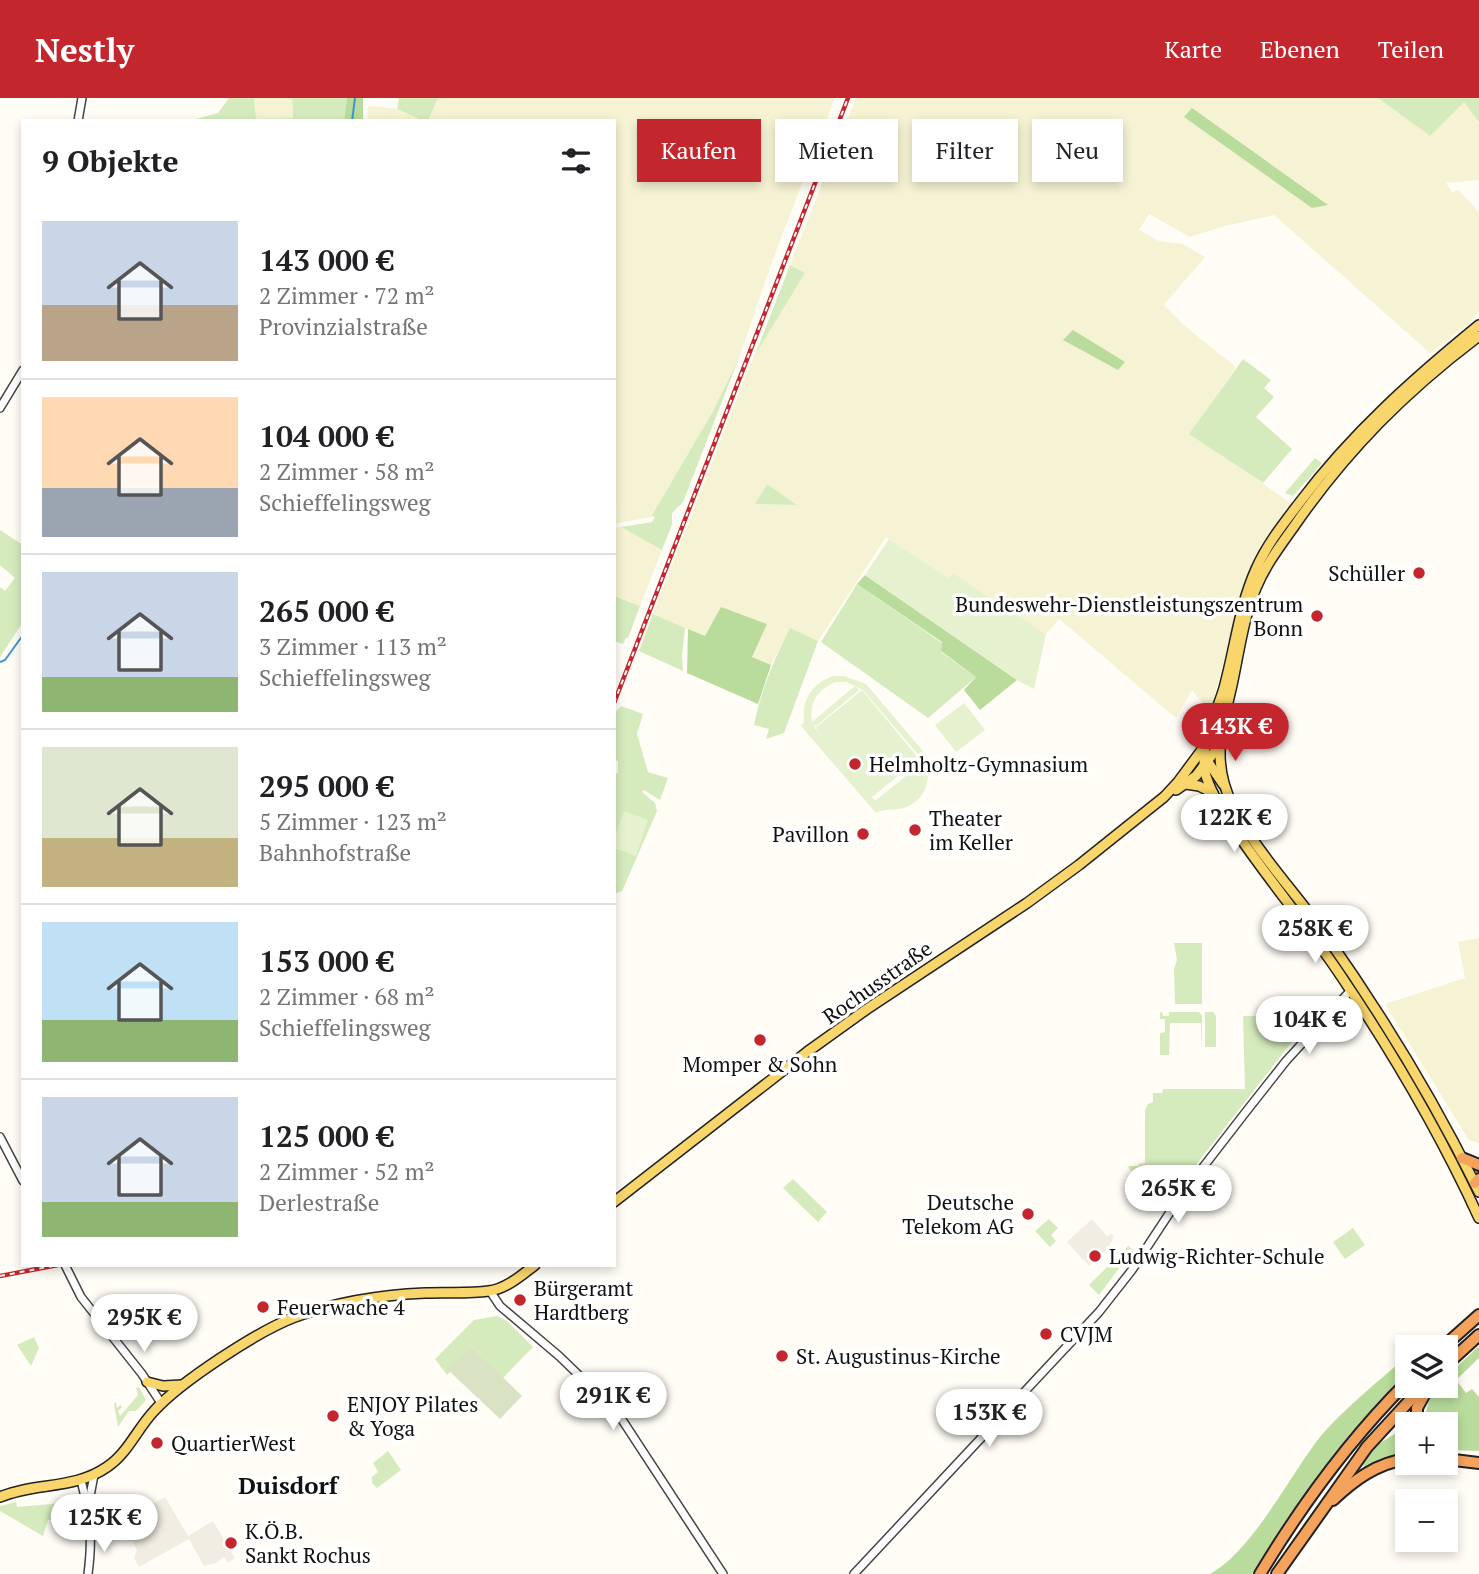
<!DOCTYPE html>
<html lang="de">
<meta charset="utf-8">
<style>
:root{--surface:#fff;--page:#f2f2f2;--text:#202124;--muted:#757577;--line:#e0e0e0;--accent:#c4262e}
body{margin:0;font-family:"PT Serif",serif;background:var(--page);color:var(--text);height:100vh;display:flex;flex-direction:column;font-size:26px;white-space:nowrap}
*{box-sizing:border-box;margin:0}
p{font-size:23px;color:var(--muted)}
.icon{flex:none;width:38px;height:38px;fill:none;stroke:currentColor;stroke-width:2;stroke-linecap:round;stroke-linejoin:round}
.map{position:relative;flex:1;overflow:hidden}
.drawer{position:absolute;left:21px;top:21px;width:595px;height:1148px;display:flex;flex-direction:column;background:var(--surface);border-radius:0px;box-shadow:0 4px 10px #0003}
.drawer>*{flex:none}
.top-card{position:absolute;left:637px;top:21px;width:665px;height:63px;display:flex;gap:14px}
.controls{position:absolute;left:1395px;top:1237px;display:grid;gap:14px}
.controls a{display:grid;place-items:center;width:63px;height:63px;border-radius:0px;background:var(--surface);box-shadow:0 4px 10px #0003;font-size:35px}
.price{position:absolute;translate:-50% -60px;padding:0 16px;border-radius:24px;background:#fff;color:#222;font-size:23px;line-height:46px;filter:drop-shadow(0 2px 4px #0008)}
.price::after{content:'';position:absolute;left:50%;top:42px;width:21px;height:16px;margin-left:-10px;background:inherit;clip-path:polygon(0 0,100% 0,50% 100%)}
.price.selected{background:var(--accent);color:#fff}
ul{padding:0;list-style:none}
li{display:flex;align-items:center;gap:21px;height:175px;padding:0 21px}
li+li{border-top:2px solid var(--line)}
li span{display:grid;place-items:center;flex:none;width:196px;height:140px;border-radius:0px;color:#555}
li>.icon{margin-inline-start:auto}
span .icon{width:84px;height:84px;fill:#fffc;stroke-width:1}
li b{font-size:30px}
h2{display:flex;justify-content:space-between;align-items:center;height:84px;padding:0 21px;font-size:30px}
.chip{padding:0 24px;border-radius:0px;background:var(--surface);box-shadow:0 4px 10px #0003;font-size:24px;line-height:63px}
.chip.selected{background:var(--accent);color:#fff}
header{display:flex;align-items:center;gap:42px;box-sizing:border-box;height:98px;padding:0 35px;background:var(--accent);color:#fff}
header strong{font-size:33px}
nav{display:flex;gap:38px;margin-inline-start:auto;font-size:24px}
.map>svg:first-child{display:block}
.farmland{fill:#f6f3d4;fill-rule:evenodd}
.green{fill:#d5ebbd}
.forest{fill:#b9dc9c}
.cemetery{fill:#d9e3c4}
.pitch{fill:#e6f2cf;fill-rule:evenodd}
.plaza{fill:#f1ede2}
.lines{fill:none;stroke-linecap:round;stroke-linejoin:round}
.stream{stroke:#3f96cf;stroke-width:2}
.minor-casing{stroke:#444;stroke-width:10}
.major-casing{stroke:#222;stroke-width:12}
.highway-casing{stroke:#222;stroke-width:14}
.minor{stroke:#fff;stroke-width:7}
.major{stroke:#f9d66b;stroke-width:9}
.highway{stroke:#f5a25d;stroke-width:10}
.rail-casing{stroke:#c4262e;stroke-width:4.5}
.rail{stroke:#fff;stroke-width:2;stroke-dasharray:5;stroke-linecap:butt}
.poi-dot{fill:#c4262e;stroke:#fff;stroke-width:2.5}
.labels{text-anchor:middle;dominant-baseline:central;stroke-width:7;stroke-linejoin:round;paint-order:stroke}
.poi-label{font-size:21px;fill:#111;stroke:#fff;text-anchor:start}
.street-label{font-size:21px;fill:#111;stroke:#fff}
.quarter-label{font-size:24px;font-weight:bold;fill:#111;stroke:#fff}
</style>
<header>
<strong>Nestly</strong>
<nav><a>Karte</a><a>Ebenen</a><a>Teilen</a></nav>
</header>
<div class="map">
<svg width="1479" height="1476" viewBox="0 0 1479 1476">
<rect width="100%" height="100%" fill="#fffdf5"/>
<g class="farmland">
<polygon points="254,0 292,0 293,20 255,21"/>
<polygon points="438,0 835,0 773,161 739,260 712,315 651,419 614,426 617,413 614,411 614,23 428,23"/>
<path d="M856,0h522l52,38 34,-35 15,21v58l-33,3 6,9 7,-2 20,22v100l-11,12 -38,29 -156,-138 -49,11 -35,11 -41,-23 -10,16 20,11 24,3 22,13 -41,48 22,22 50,40 -46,67 101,69 -27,40 -22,46 -31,122h-2l-17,-21 -16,28 -117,-99 -13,15 -93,-61 -5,5 -62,-41 -68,104 -28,-12 -19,36 -19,-8 14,-33 -61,13 -52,-23 101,-259 51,-82 -15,-8zM766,387l30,19v1l-40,-1z"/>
<polygon points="368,8 397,11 424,23 367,23"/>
<polygon points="621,429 662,452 640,508 614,498 614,430"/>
<polygon points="1479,840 1479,1045 1469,1042 1385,906 1465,880 1458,844"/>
</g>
<g class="green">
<polygon points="229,0 254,0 256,21 293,20 292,0 347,0 344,23 189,23 218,15"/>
<polygon points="399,0 438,0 428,23 424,23 397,11"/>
<polygon points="1378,0 1479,0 1479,24 1464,4 1430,38"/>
<polygon points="790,167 805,175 755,257"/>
<polygon points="739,260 683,404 672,415 672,426 662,452 621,429 652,424 655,418 651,419 712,315"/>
<polygon points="1243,261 1271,282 1264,290 1274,299 1256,319 1292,351 1263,385 1189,336"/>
<polygon points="1315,360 1322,365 1293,398 1285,395"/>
<polygon points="767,386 797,407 755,406"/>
<polygon points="0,432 23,447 23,524 0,559 0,489 5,493 15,480 0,467"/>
<polygon points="857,486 942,545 941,554 976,579 928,620 821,544"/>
<polygon points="614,498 640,508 628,540 626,540 623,546 614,543"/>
<polygon points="653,516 685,530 682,558 683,573 639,553"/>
<path d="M790,530l28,13 -34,92 -18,6 3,-10 -15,-4c7,-35 20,-65 36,-97z"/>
<polygon points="621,608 643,616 637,636 648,674 668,680 660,702 644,692 642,694 655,705 657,713 622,793 614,796 614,676 618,675 618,663 614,662 614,616"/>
<polygon points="1213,675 1232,715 1346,874 1343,876 1236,726 1210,679"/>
<polygon points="1174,845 1202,845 1202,906 1175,906 1174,871 1177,862"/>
<polygon points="1160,914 1162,914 1163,918 1169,918 1169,914 1199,914 1202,918 1202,957 1201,925 1170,925 1169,957 1160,957 1160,935 1165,934 1165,921 1160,921"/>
<polygon points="1205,914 1213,914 1216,918 1216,949 1205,949"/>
<polygon points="1243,918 1312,918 1177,1091 1163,1085 1156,1076 1154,1081 1130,1072 1128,1068 1138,1068 1139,1066 1145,1065 1145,1012 1148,1006 1153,1004 1153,995 1162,995 1163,991 1245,991"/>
<polygon points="793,1081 827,1114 818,1124 783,1090"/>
<polygon points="1049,1121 1058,1130 1051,1137 1056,1143 1050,1149 1035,1133"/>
<polygon points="1353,1130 1365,1147 1345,1161 1333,1144"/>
<polygon points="1128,1148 1133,1152 1099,1197 1089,1187"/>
<polygon points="497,1218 507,1223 533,1249 503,1280 472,1249 447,1277 435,1261 474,1222"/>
<polygon points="34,1239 39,1250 31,1268 17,1247"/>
<polygon points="139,1289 146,1302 136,1313 129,1313 118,1329 114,1306 116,1304 117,1310 120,1307 122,1309 118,1313 120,1318 138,1297 136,1290"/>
<polygon points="388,1353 401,1372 377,1390 372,1385 372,1379 378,1374 373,1365"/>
<polygon points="16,1404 17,1409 74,1404 72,1422 48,1422 43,1438 0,1413 0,1408"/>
</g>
<g class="forest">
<polygon points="347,0 363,0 363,23 344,23"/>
<polygon points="1192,10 1328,107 1312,110 1184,19"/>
<polygon points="1073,232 1125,264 1118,272 1063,242"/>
<polygon points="865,477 1017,582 980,612 964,592 976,579 941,553 942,544 857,486"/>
<polygon points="721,509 767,526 752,559 771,567 758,606 687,575 688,531 705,538"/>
<path d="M1479,1248v12l-23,22 10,13 6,-4 7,8v54l-30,-1 -3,-1v-25h-21c0,-14 4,-27 13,-38h8v-9z"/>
<path d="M1399,1265l4,13c-59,59 -109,127 -151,198h-42c41,-22 78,-95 107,-133 20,-26 57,-56 82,-78z"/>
<polygon points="1407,1328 1407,1359 1366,1370 1363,1367 1363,1363 1374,1349"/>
</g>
<polygon class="cemetery" points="472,1249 522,1298 500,1321 447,1271"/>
<g class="pitch">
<polygon points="889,441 948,480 953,475 1046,536 1034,591 1017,582 865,477"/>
<path d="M833,578h11l22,8 56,66c11,22 8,48 -18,58 -10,3 -19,0 -28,5l-75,-87 3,-4c-2,-23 8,-38 29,-46zM836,584h10l17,8 53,62 6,11 -47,38 -3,-4 47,-38 -57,-69 -47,38 10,14 -12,-18 3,2 43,-36 -4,-4 -43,36c-3,-19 5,-33 24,-40z"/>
<polygon points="964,605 985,632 956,654 935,627"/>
<polygon points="624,713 648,722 636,758 614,750 614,740"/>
</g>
<g class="plaza">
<polygon points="1092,1121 1107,1138 1111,1136 1114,1138 1108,1151 1102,1156 1100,1154 1097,1157 1098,1160 1089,1168 1067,1144"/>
<polygon points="165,1399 188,1438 213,1423 235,1460 228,1465 224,1459 216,1465 204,1468 189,1441 139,1469 134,1460 137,1452 121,1419 127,1415 130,1419"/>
</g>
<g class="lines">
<g class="stream">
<polyline points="352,23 355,0"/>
<polyline points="0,564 5,562 23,537"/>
</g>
<g class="minor-casing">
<g id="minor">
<polyline points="78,23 82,0"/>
<polyline points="0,310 23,272"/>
<polyline points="0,1039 23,1083"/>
<polyline points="65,1167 81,1199 142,1276 161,1305"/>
<polyline points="490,1193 500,1208 559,1258 617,1314 723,1476"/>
<path d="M81,1382c9,37 12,56 7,94"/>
<polyline points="89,1403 94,1377"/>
<polyline points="854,1476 1099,1214 1132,1172 1180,1099 1245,1015 1286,963 1350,893"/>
</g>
</g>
<g class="major-casing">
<g id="major">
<path d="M1479,227c-66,54 -127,108 -179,177 -16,21 -33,42 -44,67 -17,38 -21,79 -32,119 -8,27 -26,59 -18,88 8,25 25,48 40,70 31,44 65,85 95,130 52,77 99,157 138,242"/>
<path d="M1479,238c-73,55 -131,113 -184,189 -14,20 -29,39 -39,63 -13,31 -17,65 -24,97 -10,44 -21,76 0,119 20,43 64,89 92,129 58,82 111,169 155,259"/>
<polyline points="1208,664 1223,686"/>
<polyline points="1186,686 1199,688 1213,695"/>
<polyline points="1176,692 1196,678 1218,649"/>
<polyline points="1333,911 1342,907 1359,907"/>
<polyline points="614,1104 807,954 867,911 1027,805 1079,767 1164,699 1178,684 1204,649"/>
<polyline points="147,1284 163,1288 182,1287"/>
<path d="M0,1399c35,-15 74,-7 107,-30 21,-14 30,-38 47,-56 26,-29 104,-80 141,-94 41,-15 86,-22 130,-24 21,-1 43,1 64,-2 17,-2 33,-16 46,-26"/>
</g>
</g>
<g class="highway-casing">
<g id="highway">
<polyline points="1462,1060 1479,1067"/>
<polyline points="1475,1085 1479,1081"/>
<polyline points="1442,1250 1479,1217"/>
<polyline points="1446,1267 1479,1237"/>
<polyline points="1417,1326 1417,1310 1428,1290"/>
<polyline points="1446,1361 1479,1365"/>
<path d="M1333,1402c21,-20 44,-37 74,-41"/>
<path d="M1260,1476c41,-68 91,-136 147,-192"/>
<polyline points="1277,1476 1367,1349 1423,1288"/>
</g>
</g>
<use href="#minor" class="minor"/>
<use href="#major" class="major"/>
<use href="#highway" class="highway"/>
<g class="rail-casing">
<g id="rail">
<polyline points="614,605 848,0"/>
<polyline points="0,1178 58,1167"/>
</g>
</g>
<use href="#rail" class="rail"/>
</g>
<g class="poi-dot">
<circle cx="1419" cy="475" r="7"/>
<circle cx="1317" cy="518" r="7"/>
<circle cx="855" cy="666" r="7"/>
<circle cx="915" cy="732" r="7"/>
<circle cx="863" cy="736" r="7"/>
<circle cx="760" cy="942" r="7"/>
<circle cx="1028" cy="1116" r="7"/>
<circle cx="1095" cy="1158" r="7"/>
<circle cx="520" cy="1202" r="7"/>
<circle cx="263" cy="1209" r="7"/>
<circle cx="1046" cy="1236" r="7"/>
<circle cx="782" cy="1258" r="7"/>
<circle cx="333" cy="1318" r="7"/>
<circle cx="157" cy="1345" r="7"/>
<circle cx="231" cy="1445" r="7"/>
</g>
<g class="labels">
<g class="poi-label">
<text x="1405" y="475" text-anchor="end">Schüller</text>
<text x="1303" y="506" text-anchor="end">Bundeswehr-Dienstleistungszentrum<tspan x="1303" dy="24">Bonn</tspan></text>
<text x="869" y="666">Helmholtz-Gymnasium</text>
<text x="929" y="720">Theater<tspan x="929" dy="24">im Keller</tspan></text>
<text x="849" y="736" text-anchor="end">Pavillon</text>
<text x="760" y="966" text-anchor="middle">Momper &amp; Sohn</text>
<text x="1014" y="1104" text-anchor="end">Deutsche<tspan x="1014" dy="24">Telekom AG</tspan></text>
<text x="1109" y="1158">Ludwig-Richter-Schule</text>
<text x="534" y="1190">Bürgeramt<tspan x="534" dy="24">Hardtberg</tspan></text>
<text x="277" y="1209">Feuerwache 4</text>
<text x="1060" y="1236">CVJM</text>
<text x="796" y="1258">St. Augustinus-Kirche</text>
<text x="347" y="1306">ENJOY Pilates<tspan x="347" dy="24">&amp; Yoga</tspan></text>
<text x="171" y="1345">QuartierWest</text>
<text x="245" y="1433">K.Ö.B.<tspan x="245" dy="24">Sankt Rochus</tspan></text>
</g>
<g class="street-label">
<text transform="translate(877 884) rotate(-35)">Rochusstraße</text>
</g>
<g class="quarter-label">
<text x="288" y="1387">Duisdorf</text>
</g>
</g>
</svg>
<div class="controls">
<a><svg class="icon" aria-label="layers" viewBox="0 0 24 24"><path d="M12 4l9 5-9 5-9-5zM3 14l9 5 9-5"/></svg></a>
<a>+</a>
<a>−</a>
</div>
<b class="price selected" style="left:1235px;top:665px">143K €</b>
<b class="price" style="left:1234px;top:756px">122K €</b>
<b class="price" style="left:1315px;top:867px">258K €</b>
<b class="price" style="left:1309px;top:958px">104K €</b>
<b class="price" style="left:1178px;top:1127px">265K €</b>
<b class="price" style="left:144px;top:1256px">295K €</b>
<b class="price" style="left:613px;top:1334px">291K €</b>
<b class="price" style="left:989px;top:1351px">153K €</b>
<b class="price" style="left:104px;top:1456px">125K €</b>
<div class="top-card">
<a class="chip selected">Kaufen</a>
<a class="chip">Mieten</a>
<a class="chip">Filter</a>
<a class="chip">Neu</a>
</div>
<section class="drawer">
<h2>9 Objekte<svg class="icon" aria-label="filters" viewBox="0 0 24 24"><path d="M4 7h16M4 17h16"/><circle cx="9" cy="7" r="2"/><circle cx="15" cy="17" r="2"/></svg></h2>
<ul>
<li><span style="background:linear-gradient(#c9d6e8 60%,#b9a48a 0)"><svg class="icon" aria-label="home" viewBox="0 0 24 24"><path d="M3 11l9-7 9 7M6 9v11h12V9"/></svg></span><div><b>143 000 €</b><p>2 Zimmer · 72 m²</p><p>Provinzialstraße</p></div></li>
<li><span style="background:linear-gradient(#ffd9b3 65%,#9aa5b1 0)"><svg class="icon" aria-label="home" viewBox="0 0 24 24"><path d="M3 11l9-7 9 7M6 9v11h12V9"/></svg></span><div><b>104 000 €</b><p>2 Zimmer · 58 m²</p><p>Schieffelingsweg</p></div></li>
<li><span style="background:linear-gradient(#c9d6e8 75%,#8fb573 0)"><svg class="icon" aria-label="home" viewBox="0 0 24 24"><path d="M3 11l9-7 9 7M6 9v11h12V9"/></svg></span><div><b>265 000 €</b><p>3 Zimmer · 113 m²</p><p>Schieffelingsweg</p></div></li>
<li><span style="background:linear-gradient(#dfe7d0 65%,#c2b280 0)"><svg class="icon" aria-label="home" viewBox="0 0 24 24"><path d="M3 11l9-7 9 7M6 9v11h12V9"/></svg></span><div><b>295 000 €</b><p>5 Zimmer · 123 m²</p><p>Bahnhofstraße</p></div></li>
<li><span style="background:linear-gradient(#bfe0f5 70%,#8fb573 0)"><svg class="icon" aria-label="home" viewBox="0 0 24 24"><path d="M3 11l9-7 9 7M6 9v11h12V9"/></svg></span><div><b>153 000 €</b><p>2 Zimmer · 68 m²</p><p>Schieffelingsweg</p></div></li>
<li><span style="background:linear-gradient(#c9d6e8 75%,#8fb573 0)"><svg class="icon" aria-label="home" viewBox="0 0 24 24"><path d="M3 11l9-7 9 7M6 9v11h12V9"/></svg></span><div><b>125 000 €</b><p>2 Zimmer · 52 m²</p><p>Derlestraße</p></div></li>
</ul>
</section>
</div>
